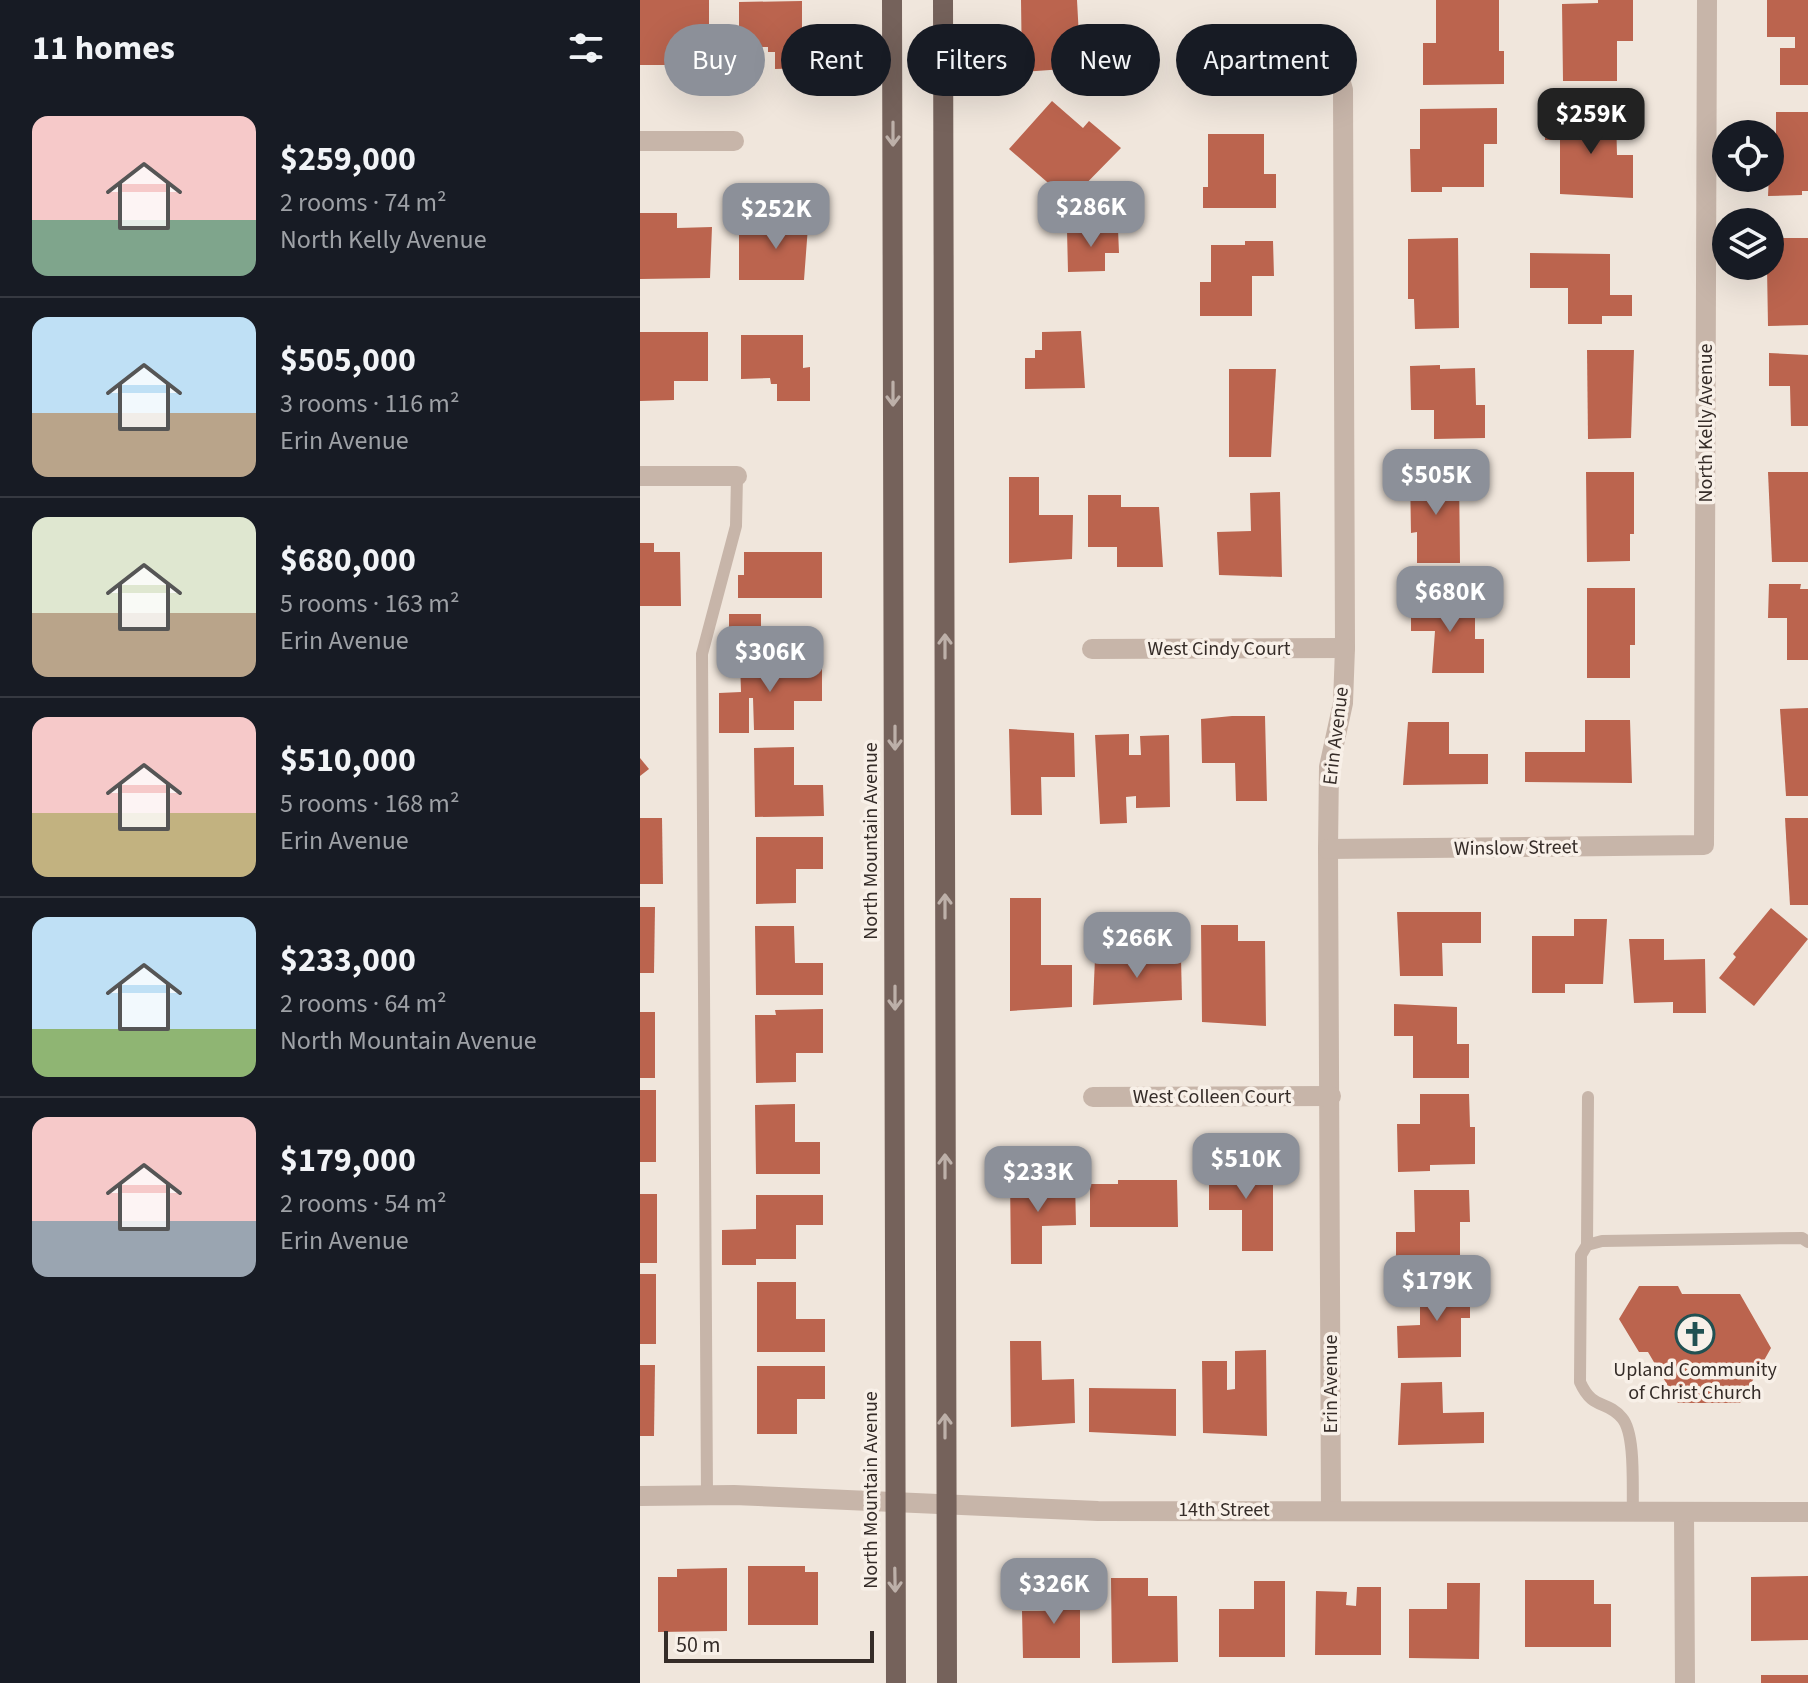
<!DOCTYPE html>
<meta charset="utf-8">
<style>
:root{--surface:#171b24;--page:#242831;--text:#f1f3f6;--muted:#9ea1a6;--line:#363941;--accent:#8c9099}
body{margin:0;font-family:"Source Sans 3",sans-serif;background:var(--page);color:var(--text);height:100vh;display:flex;flex-direction:column;font-size:30px;white-space:nowrap}
*{box-sizing:border-box;margin:0}
p{font-size:26px;color:var(--muted)}
.icon{flex:none;width:44px;height:44px;fill:none;stroke:currentColor;stroke-width:2;stroke-linecap:round;stroke-linejoin:round}
.map{position:relative;flex:1;overflow:hidden}
.details{display:flex;flex-direction:column;background:var(--surface);width:640px}
.details>*{flex:none}
.hud{position:absolute;left:24px;top:24px;width:760px;height:72px;display:flex;gap:16px}
.tools{position:absolute;left:1072px;top:120px;display:grid;gap:16px}
.tools a{display:grid;place-items:center;width:72px;height:72px;border-radius:50%;background:var(--surface);box-shadow:0 8px 32px #0002;font-size:40px}
.scale{position:absolute;left:24px;bottom:20px;width:210px;box-sizing:border-box;padding-left:8px;border:4px solid #352c28;border-top:0;font-size:22px;line-height:28px;white-space:nowrap;color:#352c28;-webkit-text-stroke:6px #f8f0e8;paint-order:stroke}
.price{position:absolute;translate:-50% -68px;padding:0 18px;border-radius:16px;background:var(--accent);color:#fff;font-size:26px;line-height:52px;filter:drop-shadow(0 2px 4px #0008)}
.price::after{content:'';position:absolute;left:50%;top:48px;width:24px;height:18px;margin-left:-12px;background:inherit;clip-path:polygon(0 0,100% 0,50% 100%)}
.price.on{background:#222;color:#fff}
ul{padding:0;list-style:none}
li{display:flex;align-items:center;gap:24px;height:200px;padding:0 32px}
li+li{border-top:2px solid var(--line)}
li span{display:grid;place-items:center;flex:none;width:224px;height:160px;border-radius:16px;color:#555}
li>.icon{margin-inline-start:auto}
span .icon{width:96px;height:96px;fill:#fffc;stroke-width:1}
li b{font-size:34px}
h2{display:flex;justify-content:space-between;align-items:center;height:96px;padding:0 32px;font-size:34px}
.chip{padding:0 28px;border-radius:36px;background:var(--surface);box-shadow:0 8px 32px #0002;font-size:28px;line-height:72px}
.chip.on{background:var(--accent);color:#fff}
main{display:flex;flex:1;min-height:0}
.map>svg:first-child{display:block}
.building{fill:#bb644e}
.lines{fill:none;stroke-linecap:round;stroke-linejoin:round}
.service{stroke:#c7b5a9;stroke-width:12}
.minor{stroke:#c7b5a9;stroke-width:20}
.tertiary{stroke:#c7b5a9;stroke-width:20}
.primary{stroke:#75625b;stroke-width:20}
.oneway{stroke:#bdb0a9}
.labels{text-anchor:middle;dominant-baseline:central;stroke-width:7;stroke-linejoin:round;paint-order:stroke}
.street-label{font-size:20px;fill:#352c28;stroke:#f8f0e8}
.poi-label{font-size:20px;fill:#352c28;stroke:#f8f0e8}
</style>
<main>
<section class="details">
<h2>11 homes<svg class="icon" aria-label="filters" viewBox="0 0 24 24"><path d="M4 7h16M4 17h16"/><circle cx="9" cy="7" r="2"/><circle cx="15" cy="17" r="2"/></svg></h2>
<ul>
<li><span style="background:linear-gradient(#f6c9c9 65%,#7fa58c 0)"><svg class="icon" aria-label="home" viewBox="0 0 24 24"><path d="M3 11l9-7 9 7M6 9v11h12V9"/></svg></span><div><b>$259,000</b><p>2 rooms · 74 m²</p><p>North Kelly Avenue</p></div></li>
<li><span style="background:linear-gradient(#bfe0f5 60%,#b9a48a 0)"><svg class="icon" aria-label="home" viewBox="0 0 24 24"><path d="M3 11l9-7 9 7M6 9v11h12V9"/></svg></span><div><b>$505,000</b><p>3 rooms · 116 m²</p><p>Erin Avenue</p></div></li>
<li><span style="background:linear-gradient(#dfe7d0 60%,#b9a48a 0)"><svg class="icon" aria-label="home" viewBox="0 0 24 24"><path d="M3 11l9-7 9 7M6 9v11h12V9"/></svg></span><div><b>$680,000</b><p>5 rooms · 163 m²</p><p>Erin Avenue</p></div></li>
<li><span style="background:linear-gradient(#f6c9c9 60%,#c2b280 0)"><svg class="icon" aria-label="home" viewBox="0 0 24 24"><path d="M3 11l9-7 9 7M6 9v11h12V9"/></svg></span><div><b>$510,000</b><p>5 rooms · 168 m²</p><p>Erin Avenue</p></div></li>
<li><span style="background:linear-gradient(#bfe0f5 70%,#8fb573 0)"><svg class="icon" aria-label="home" viewBox="0 0 24 24"><path d="M3 11l9-7 9 7M6 9v11h12V9"/></svg></span><div><b>$233,000</b><p>2 rooms · 64 m²</p><p>North Mountain Avenue</p></div></li>
<li><span style="background:linear-gradient(#f6c9c9 65%,#9aa5b1 0)"><svg class="icon" aria-label="home" viewBox="0 0 24 24"><path d="M3 11l9-7 9 7M6 9v11h12V9"/></svg></span><div><b>$179,000</b><p>2 rooms · 54 m²</p><p>Erin Avenue</p></div></li>
</ul>
</section>
<div class="map">
<svg width="1168" height="1683" viewBox="0 0 1168 1683">
<rect width="100%" height="100%" fill="#f0e6dc"/>
<g class="building">
<polygon points="0,0 69,0 69,53 38,53 38,65 0,65"/>
<polygon points="381,0 437,0 439,37 451,36 452,67 382,72"/>
<polygon points="796,0 859,0 859,51 864,51 864,84 783,85 783,43 796,43"/>
<polygon points="958,0 993,0 993,41 977,41 977,81 923,81 922,4 958,3"/>
<polygon points="1127,0 1168,0 1168,85 1140,85 1140,48 1155,48 1155,37 1127,37"/>
<polygon points="162,1 162,35 168,35 169,68 135,69 135,52 128,52 128,47 99,47 99,2"/>
<polygon points="412,101 443,128 449,121 481,148 429,201 369,149"/>
<polygon points="857,108 857,144 844,144 844,187 802,187 802,192 771,192 770,149 780,149 780,109"/>
<polygon points="1136,112 1168,112 1168,191 1162,191 1162,195 1128,196 1130,153 1136,153"/>
<polygon points="905,115 976,115 977,155 993,155 993,198 920,194 920,140 905,140"/>
<polygon points="568,134 624,134 624,174 636,174 636,208 563,208 563,187 568,187"/>
<polygon points="0,213 37,213 37,228 72,227 70,278 0,279"/>
<polygon points="136,213 169,213 164,280 99,280 99,235 127,235 127,231 136,231"/>
<polygon points="478,229 479,253 465,253 465,271 428,272 427,230"/>
<polygon points="818,238 819,328 775,329 774,299 768,299 768,239"/>
<polygon points="1132,238 1168,238 1168,325 1128,326 1127,267 1132,267"/>
<polygon points="605,241 633,241 634,276 612,276 612,316 560,316 560,282 571,282 571,245 605,245"/>
<polygon points="890,253 970,254 970,295 992,295 992,316 962,316 962,324 928,324 928,288 890,288"/>
<polygon points="441,331 445,388 385,389 385,358 395,358 395,350 402,350 402,332"/>
<polygon points="0,332 68,332 68,381 34,381 34,400 0,401"/>
<polygon points="101,335 163,335 163,368 170,367 170,401 137,401 137,384 131,384 130,378 101,379"/>
<polygon points="947,350 994,350 991,438 948,439"/>
<polygon points="1129,353 1168,355 1168,426 1151,426 1150,386 1129,386"/>
<polygon points="800,365 800,369 835,368 836,405 845,405 845,438 794,439 794,410 771,410 770,366"/>
<polygon points="589,369 636,369 631,457 589,457"/>
<polygon points="946,472 994,472 994,534 990,534 990,561 947,562"/>
<polygon points="1128,472 1168,472 1168,562 1132,562"/>
<polygon points="770,473 819,473 820,563 777,563 777,532 771,533"/>
<polygon points="369,477 399,477 399,515 433,515 432,559 369,563"/>
<polygon points="640,492 642,577 579,575 577,532 611,531 610,493"/>
<polygon points="448,495 481,495 481,507 519,507 523,567 477,567 477,547 448,547"/>
<polygon points="0,543 14,543 14,552 40,552 41,606 0,606"/>
<polygon points="104,552 182,552 182,598 98,598 98,575 104,575"/>
<polygon points="1129,584 1161,584 1160,589 1168,589 1168,660 1147,660 1147,618 1128,618"/>
<polygon points="947,588 995,588 995,645 990,645 990,678 947,678"/>
<polygon points="771,598 835,601 835,639 844,639 844,673 792,673 795,631 771,631"/>
<polygon points="89,614 121,614 121,642 89,643"/>
<polygon points="182,659 182,701 154,701 154,730 114,730 113,698 109,698 109,733 79,733 79,693 101,692 100,660"/>
<polygon points="1168,708 1168,796 1146,796 1140,709"/>
<polygon points="592,716 625,716 627,801 596,801 595,763 562,763 561,719"/>
<polygon points="945,720 990,720 992,783 885,782 885,752 945,752"/>
<polygon points="768,722 809,722 809,754 848,754 848,784 763,785"/>
<polygon points="369,729 434,733 435,777 401,777 402,815 371,815"/>
<polygon points="489,734 489,755 501,755 500,736 529,735 530,807 496,808 496,796 486,797 487,823 460,824 455,735"/>
<polygon points="154,747 154,785 183,785 184,816 115,817 114,748"/>
<polygon points="0,758 9,769 0,776"/>
<polygon points="0,818 22,818 23,884 0,884"/>
<polygon points="1145,818 1168,818 1168,905 1150,905"/>
<polygon points="116,837 183,837 183,869 156,869 156,903 116,904"/>
<polygon points="370,898 401,898 401,965 432,965 432,1007 370,1011"/>
<polygon points="0,907 15,907 14,973 0,973"/>
<polygon points="1131,908 1168,939 1114,1006 1079,978 1096,957 1093,954"/>
<polygon points="757,912 841,912 841,943 802,943 803,976 760,976"/>
<polygon points="934,919 967,919 963,984 925,984 925,993 892,993 892,936 934,936"/>
<polygon points="561,925 598,925 598,941 625,941 626,1026 562,1022"/>
<polygon points="115,926 154,926 155,963 183,963 183,995 116,995"/>
<polygon points="989,939 1024,939 1024,960 1065,959 1066,1013 1033,1013 1033,1002 994,1003"/>
<polygon points="455,958 541,958 542,1000 453,1005"/>
<polygon points="754,1004 817,1007 817,1044 829,1044 829,1078 773,1078 773,1036 754,1036"/>
<polygon points="183,1009 183,1053 156,1053 156,1082 116,1083 115,1015 136,1015 135,1010"/>
<rect x="0" y="1012" width="15" height="66"/>
<rect x="0" y="1090" width="16" height="72"/>
<polygon points="780,1094 829,1094 830,1127 835,1127 835,1164 790,1165 790,1171 758,1172 757,1124 780,1124"/>
<polygon points="155,1104 155,1142 180,1142 180,1174 116,1174 115,1105"/>
<polygon points="569,1166 633,1166 633,1251 602,1251 602,1210 569,1210"/>
<polygon points="370,1177 435,1181 436,1225 402,1226 402,1264 371,1264"/>
<polygon points="478,1180 537,1180 538,1227 450,1227 450,1184 478,1184"/>
<polygon points="774,1190 829,1190 830,1222 820,1222 820,1260 756,1265 756,1232 775,1232"/>
<rect x="0" y="1194" width="17" height="69"/>
<polygon points="116,1195 183,1195 183,1225 156,1225 156,1259 116,1259 116,1265 82,1265 82,1230 116,1229"/>
<rect x="0" y="1274" width="16" height="70"/>
<polygon points="117,1282 156,1282 156,1319 185,1319 185,1352 117,1352"/>
<polygon points="830,1284 830,1318 821,1318 821,1357 758,1358 757,1326 780,1325 780,1285"/>
<polygon points="999,1286 1038,1286 1042,1294 1100,1294 1131,1348 1100,1403 1038,1403 1008,1352 999,1352 979,1319"/>
<polygon points="370,1341 401,1341 402,1380 434,1379 435,1423 371,1427"/>
<polygon points="626,1350 627,1436 563,1433 562,1361 587,1361 587,1390 595,1389 595,1351"/>
<polygon points="0,1365 15,1365 14,1436 0,1436"/>
<polygon points="117,1366 185,1366 185,1399 157,1399 157,1434 117,1434"/>
<polygon points="802,1382 803,1413 844,1412 844,1443 758,1445 761,1383"/>
<polygon points="449,1388 536,1389 536,1436 449,1432"/>
<polygon points="108,1566 165,1566 165,1572 178,1572 178,1625 108,1625"/>
<polygon points="87,1568 87,1631 18,1632 18,1577 37,1577 37,1569"/>
<polygon points="1168,1576 1168,1640 1111,1641 1111,1577"/>
<polygon points="471,1578 508,1578 508,1596 537,1596 538,1662 472,1663"/>
<polygon points="885,1580 954,1580 954,1604 971,1604 971,1647 885,1647"/>
<polygon points="614,1581 645,1581 645,1657 579,1657 579,1609 614,1609"/>
<polygon points="807,1583 840,1583 839,1659 769,1658 769,1609 807,1609"/>
<polygon points="407,1585 440,1585 440,1658 383,1658 382,1611 407,1611"/>
<polygon points="717,1587 741,1587 741,1655 675,1655 676,1591 707,1592 706,1605 716,1606"/>
<rect x="1121" y="1675" width="47" height="8"/>
</g>
<g class="lines">
<g class="service">
<polyline points="947,1245 948,1097"/>
<polyline points="67,1495 62,654 96,526 97,476"/>
<path d="M993,1512c-1,-22 3,-78 -11,-94 -16,-19 -29,-7 -42,-36l1,-127 6,-10 15,-4 200,-3 6,4"/>
</g>
<g class="minor">
<polyline points="563,50 647,37 691,47 703,90 705,648 703,703 689,767 688,849 691,1509"/>
<polyline points="0,141 94,141"/>
<polyline points="0,476 97,476"/>
<polyline points="452,649 705,648"/>
<polyline points="688,849 1064,845 1067,0"/>
<polyline points="453,1097 691,1096"/>
<polyline points="1044,1512 1045,1683"/>
</g>
<polyline class="tertiary" points="0,1496 94,1495 458,1511 1168,1512"/>
<g class="primary">
<polyline points="252,0 256,1683"/>
<polyline points="303,0 307,1683"/>
</g>
</g>
<defs><path id="oneway-shaft" d="M-6 0H5M1.5-3L5.5 0L1.5 3" fill="none" stroke-width="1.6" stroke-linecap="round" stroke-linejoin="round" transform="scale(2)"/></defs>
<g class="oneway">
<use href="#oneway-shaft" transform="translate(253 134) rotate(90)"/>
<use href="#oneway-shaft" transform="translate(253 394) rotate(90)"/>
<use href="#oneway-shaft" transform="translate(305 646) rotate(-90)"/>
<use href="#oneway-shaft" transform="translate(255 738) rotate(90)"/>
<use href="#oneway-shaft" transform="translate(305 906) rotate(-90)"/>
<use href="#oneway-shaft" transform="translate(255 998) rotate(90)"/>
<use href="#oneway-shaft" transform="translate(305 1166) rotate(-90)"/>
<use href="#oneway-shaft" transform="translate(305 1426) rotate(-90)"/>
<use href="#oneway-shaft" transform="translate(255 1580) rotate(89)"/>
</g>
<defs>
<g id="church-ring" transform="scale(2)"><circle r="9.5" fill="#f8f0e8" stroke="#215152" stroke-width="1.5"/><path d="M-1.2-6h2.4v3.5h3.3v2.4h-3.3V6h-2.4V-.1h-3.3v-2.4h3.3Z" fill="#215152"/></g>
</defs>
<g fill-rule="evenodd">
<use href="#church-ring" x="1055" y="1334"/>
</g>
<g class="labels">
<g class="street-label">
<text transform="translate(1066 423) rotate(-90)">North Kelly Avenue</text>
<text x="579" y="649">West Cindy Court</text>
<text transform="translate(696 736) rotate(-83)">Erin Avenue</text>
<text transform="translate(231 841) rotate(-90)">North Mountain Avenue</text>
<text transform="translate(876 848) rotate(-1)">Winslow Street</text>
<text x="572" y="1097">West Colleen Court</text>
<text transform="translate(691 1384) rotate(-90)">Erin Avenue</text>
<text transform="translate(231 1490) rotate(-90)">North Mountain Avenue</text>
<text x="584" y="1510">14th Street</text>
</g>
<g class="poi-label">
<text x="1055" y="1370">Upland Community<tspan x="1055" dy="23">of Christ Church</tspan></text>
</g>
</g>
</svg>
<div class="tools">
<a><svg class="icon" aria-label="locate" viewBox="0 0 24 24"><circle cx="12" cy="12" r="6"/><path d="M12 2v4M12 18v4M2 12h4M18 12h4"/></svg></a>
<a><svg class="icon" aria-label="layers" viewBox="0 0 24 24"><path d="M12 4l9 5-9 5-9-5zM3 14l9 5 9-5"/></svg></a>
</div>
<div class="scale">50 m</div>
<b class="price on" style="left:951px;top:156px">$259K</b>
<b class="price" style="left:451px;top:249px">$286K</b>
<b class="price" style="left:136px;top:251px">$252K</b>
<b class="price" style="left:796px;top:517px">$505K</b>
<b class="price" style="left:810px;top:634px">$680K</b>
<b class="price" style="left:130px;top:694px">$306K</b>
<b class="price" style="left:497px;top:980px">$266K</b>
<b class="price" style="left:606px;top:1201px">$510K</b>
<b class="price" style="left:398px;top:1214px">$233K</b>
<b class="price" style="left:797px;top:1323px">$179K</b>
<b class="price" style="left:414px;top:1626px">$326K</b>
<div class="hud">
<a class="chip on">Buy</a>
<a class="chip">Rent</a>
<a class="chip">Filters</a>
<a class="chip">New</a>
<a class="chip">Apartment</a>
</div>
</div>
</main>
